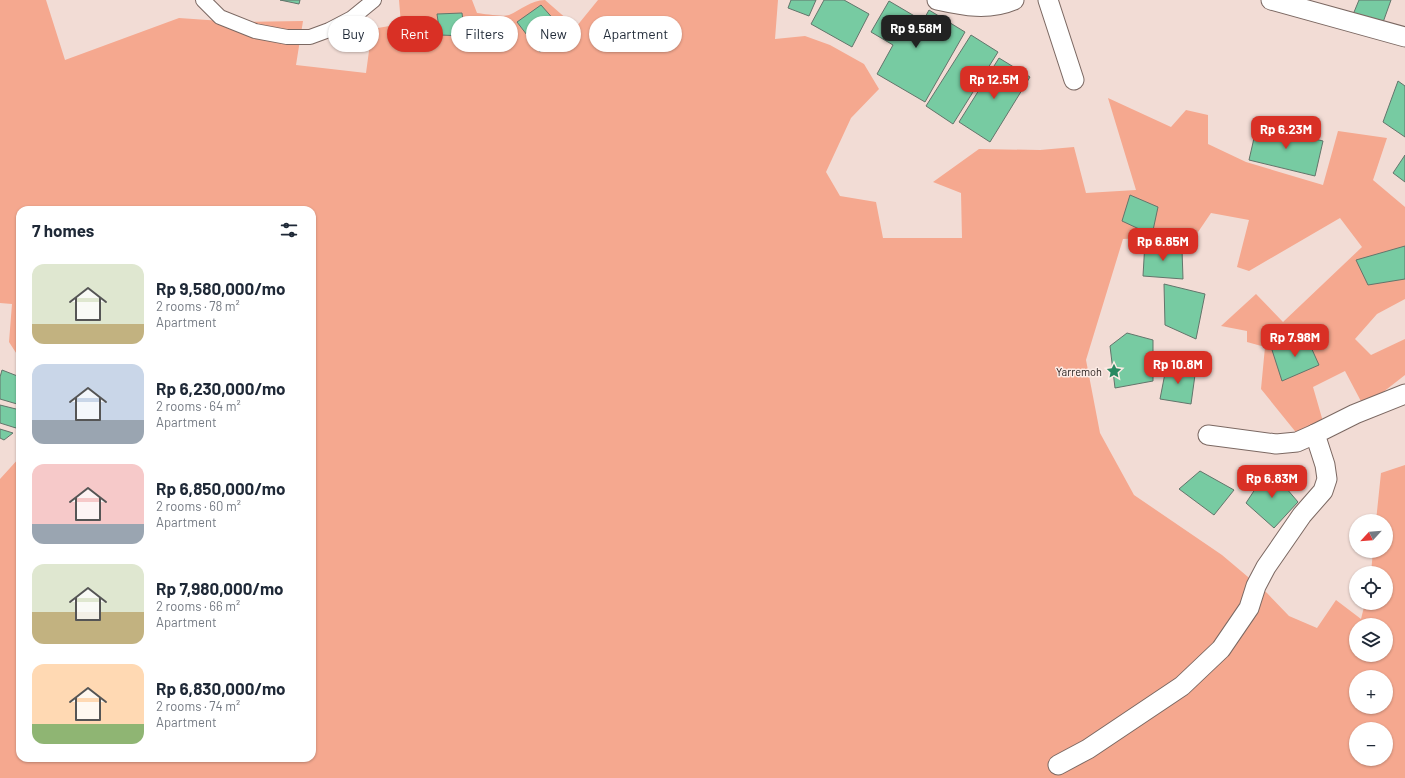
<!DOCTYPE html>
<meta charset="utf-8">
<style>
:root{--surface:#fff;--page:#f6f6f7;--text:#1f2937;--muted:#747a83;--accent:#d93025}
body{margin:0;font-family:Barlow,sans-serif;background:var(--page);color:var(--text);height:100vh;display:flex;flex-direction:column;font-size:15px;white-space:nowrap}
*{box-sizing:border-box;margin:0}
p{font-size:13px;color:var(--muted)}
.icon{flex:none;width:22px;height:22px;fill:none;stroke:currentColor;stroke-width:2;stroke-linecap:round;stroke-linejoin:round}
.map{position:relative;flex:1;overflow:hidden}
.drawer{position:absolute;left:16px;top:206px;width:300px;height:556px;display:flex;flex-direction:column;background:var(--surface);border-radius:12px;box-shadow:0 1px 3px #0004}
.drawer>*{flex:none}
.banner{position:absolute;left:328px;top:16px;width:380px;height:36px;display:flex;gap:8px}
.needle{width:26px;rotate:244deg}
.controls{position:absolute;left:1349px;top:514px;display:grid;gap:8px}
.controls a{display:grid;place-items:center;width:44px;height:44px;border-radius:50%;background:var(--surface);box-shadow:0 1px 3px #0004;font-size:20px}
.price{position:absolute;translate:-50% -34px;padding:0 9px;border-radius:8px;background:var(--accent);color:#fff;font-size:13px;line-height:26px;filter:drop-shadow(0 1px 2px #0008)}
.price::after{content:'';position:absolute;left:50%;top:24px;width:12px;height:9px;margin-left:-6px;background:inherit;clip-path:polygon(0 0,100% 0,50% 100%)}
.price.selected{background:#222;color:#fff}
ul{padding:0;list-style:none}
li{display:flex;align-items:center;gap:12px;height:100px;padding:0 16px}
li span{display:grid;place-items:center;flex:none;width:112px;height:80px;border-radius:12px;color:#555}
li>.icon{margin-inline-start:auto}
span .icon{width:48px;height:48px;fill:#fffc;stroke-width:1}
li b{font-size:17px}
h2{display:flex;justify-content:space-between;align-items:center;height:48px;padding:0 16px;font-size:17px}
.pill{padding:0 14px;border-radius:18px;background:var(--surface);box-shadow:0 1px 3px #0004;font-size:14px;line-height:36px}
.pill.selected{background:var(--accent);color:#fff}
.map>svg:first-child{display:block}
.green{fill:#f5a88f;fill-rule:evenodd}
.building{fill:#77cba2;stroke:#63756b}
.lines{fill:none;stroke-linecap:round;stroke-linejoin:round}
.pedestrian-casing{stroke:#7b6862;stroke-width:16}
.minor-casing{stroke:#7b6862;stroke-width:21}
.pedestrian{stroke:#fff;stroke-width:14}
.minor{stroke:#fff;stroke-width:19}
.labels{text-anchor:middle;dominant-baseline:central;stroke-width:3;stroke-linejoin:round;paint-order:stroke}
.poi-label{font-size:11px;fill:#2a2220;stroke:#fcebe5;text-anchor:end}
</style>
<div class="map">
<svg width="1405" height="778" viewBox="0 0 1405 778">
<rect width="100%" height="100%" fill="#f2dcd5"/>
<path class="green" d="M0,0h46l19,60 114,-42 57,4 67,-1 -7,44 70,8 6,-44 29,-5 -2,-24h73l5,13c8,1 25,4 32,2 12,-5 22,-15 36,-15l31,27 22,-27h180l-3,39 30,-3 25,9 34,19 15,25 -28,29 -25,54 14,24 36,6 7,36h79l-1,-45 -28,-11 46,-33 61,1 34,-3 12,46 50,-3 -28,-92 63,29 15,-17 22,5v29l38,18 77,23 15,-54 49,7 -14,42 32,27v92l-28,15 -22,25 16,16 34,-16v36l-41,32 -19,-36 -32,16 11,38 -21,16 -42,-52 4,-42 -18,-5v-11l-26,-5 35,-32 27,28 79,-75 -22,-29 -91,53 -12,-4 12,-47 -38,-7 -15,22 -73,4 -37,121 14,73 34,62 88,60 45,38 22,23 28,12 19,-28 25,19 4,-16h21v-30h-15l2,-22h13v-30h-10l5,-48 24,-8v313h-1405v-299l20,-22v301h292v-548h-292v149l-11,-17 3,-38 -12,-1zM1356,625h30v30h-30zM1356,677h30v30h-30zM1356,729h30v30h-30z"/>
<g class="building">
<polygon points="280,0 300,0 299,4"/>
<polygon points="791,0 816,0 809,16 788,8"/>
<polygon points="824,0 844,0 869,14 852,47 811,24"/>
<polygon points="1359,0 1391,0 1381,28 1352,17"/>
<polygon points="889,1 923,21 929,10 965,32 925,102 877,74 893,45 871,32"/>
<polygon points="541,5 564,31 540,52 517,22"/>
<polygon points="462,13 465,36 440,35 437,14"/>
<polygon points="971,35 998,52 953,124 926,106"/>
<polygon points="999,58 1030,77 990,142 959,122"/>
<polygon points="1398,81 1405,86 1405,137 1383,122"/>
<polygon points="1257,125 1323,141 1315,176 1249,160"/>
<polygon points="1405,155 1405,182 1393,173"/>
<polygon points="1130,195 1158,207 1152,235 1122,221"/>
<polygon points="1145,242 1182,249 1183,279 1143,276"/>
<polygon points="1405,246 1405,279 1368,285 1356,260"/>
<polygon points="1164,284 1205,294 1196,339 1165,325"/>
<polygon points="1127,333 1153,340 1153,381 1115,388 1110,346"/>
<polygon points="1306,336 1319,365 1282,381 1272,350"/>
<polygon points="1167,363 1195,375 1191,404 1160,399"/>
<polygon points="2,370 20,377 20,388 17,404 0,399 0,377"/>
<polygon points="0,405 20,410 20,418 16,428 0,423"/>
<polygon points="0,429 13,433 4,440 0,438"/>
<polygon points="1269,468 1298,502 1274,528 1246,503"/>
<polygon points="1200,471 1234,490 1214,515 1179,489"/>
</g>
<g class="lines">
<g class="pedestrian-casing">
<polyline id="pedestrian" points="203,0 220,17 255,31 287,37 310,37 329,30 352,18 374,0"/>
</g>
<g class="minor-casing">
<g id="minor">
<path d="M937,0c27,6 51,11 77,0"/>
<polyline points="1048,0 1074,80"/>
<polyline points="1271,0 1405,37"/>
<polyline points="1208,435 1276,444 1297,442 1315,434"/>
<polyline points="1058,765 1088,749 1182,686 1221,649 1249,608 1256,586 1266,567 1302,515 1323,491 1327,479 1325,465 1315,434 1355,414 1405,394"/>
</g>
</g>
<use href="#pedestrian" class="pedestrian"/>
<use href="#minor" class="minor"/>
</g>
<defs>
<g id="sight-bare" transform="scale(1.2)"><path d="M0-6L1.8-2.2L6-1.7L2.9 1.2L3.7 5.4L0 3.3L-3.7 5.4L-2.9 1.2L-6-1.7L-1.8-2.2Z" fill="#288961" stroke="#fcebe5" stroke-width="2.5" paint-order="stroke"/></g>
</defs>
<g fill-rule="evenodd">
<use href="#sight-bare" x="1114" y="371"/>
</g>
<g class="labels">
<g class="poi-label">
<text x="1102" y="371">Yarremoh</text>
</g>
</g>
</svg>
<div class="controls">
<a><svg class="needle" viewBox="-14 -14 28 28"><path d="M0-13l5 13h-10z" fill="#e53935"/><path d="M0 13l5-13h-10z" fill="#747a83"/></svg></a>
<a><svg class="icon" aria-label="locate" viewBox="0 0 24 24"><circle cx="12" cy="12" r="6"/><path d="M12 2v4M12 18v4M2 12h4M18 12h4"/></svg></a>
<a><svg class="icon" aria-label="layers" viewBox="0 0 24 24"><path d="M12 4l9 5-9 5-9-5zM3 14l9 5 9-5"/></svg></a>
<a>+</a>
<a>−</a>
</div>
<b class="price selected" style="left:916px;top:49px">Rp 9.58M</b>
<b class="price" style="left:994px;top:100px">Rp 12.5M</b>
<b class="price" style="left:1286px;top:150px">Rp 6.23M</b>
<b class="price" style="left:1163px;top:262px">Rp 6.85M</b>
<b class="price" style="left:1295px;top:358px">Rp 7.98M</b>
<b class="price" style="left:1178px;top:385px">Rp 10.8M</b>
<b class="price" style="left:1272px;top:499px">Rp 6.83M</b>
<div class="banner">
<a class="pill">Buy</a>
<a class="pill selected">Rent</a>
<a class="pill">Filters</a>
<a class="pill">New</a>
<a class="pill">Apartment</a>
</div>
<section class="drawer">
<h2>7 homes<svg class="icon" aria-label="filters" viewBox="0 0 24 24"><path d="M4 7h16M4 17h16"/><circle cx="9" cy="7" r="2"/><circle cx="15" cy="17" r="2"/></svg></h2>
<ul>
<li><span style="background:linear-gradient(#dfe7d0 75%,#c2b280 0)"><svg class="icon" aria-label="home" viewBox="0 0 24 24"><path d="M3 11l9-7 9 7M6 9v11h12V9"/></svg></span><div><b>Rp 9,580,000/mo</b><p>2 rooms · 78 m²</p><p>Apartment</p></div></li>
<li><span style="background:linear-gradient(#c9d6e8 70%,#9aa5b1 0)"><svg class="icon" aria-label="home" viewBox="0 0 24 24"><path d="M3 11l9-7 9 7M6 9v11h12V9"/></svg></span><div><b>Rp 6,230,000/mo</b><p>2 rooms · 64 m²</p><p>Apartment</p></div></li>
<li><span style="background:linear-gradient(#f6c9c9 75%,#9aa5b1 0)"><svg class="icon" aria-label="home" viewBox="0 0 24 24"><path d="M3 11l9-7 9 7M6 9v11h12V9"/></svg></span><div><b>Rp 6,850,000/mo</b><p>2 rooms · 60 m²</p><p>Apartment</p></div></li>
<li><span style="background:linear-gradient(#dfe7d0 60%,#c2b280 0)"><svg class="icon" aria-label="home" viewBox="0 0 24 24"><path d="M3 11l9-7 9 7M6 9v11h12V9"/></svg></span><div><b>Rp 7,980,000/mo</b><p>2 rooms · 66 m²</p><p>Apartment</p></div></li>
<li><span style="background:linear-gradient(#ffd9b3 75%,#8fb573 0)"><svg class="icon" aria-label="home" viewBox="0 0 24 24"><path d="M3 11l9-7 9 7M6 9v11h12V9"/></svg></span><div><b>Rp 6,830,000/mo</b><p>2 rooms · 74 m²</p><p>Apartment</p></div></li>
</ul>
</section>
</div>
